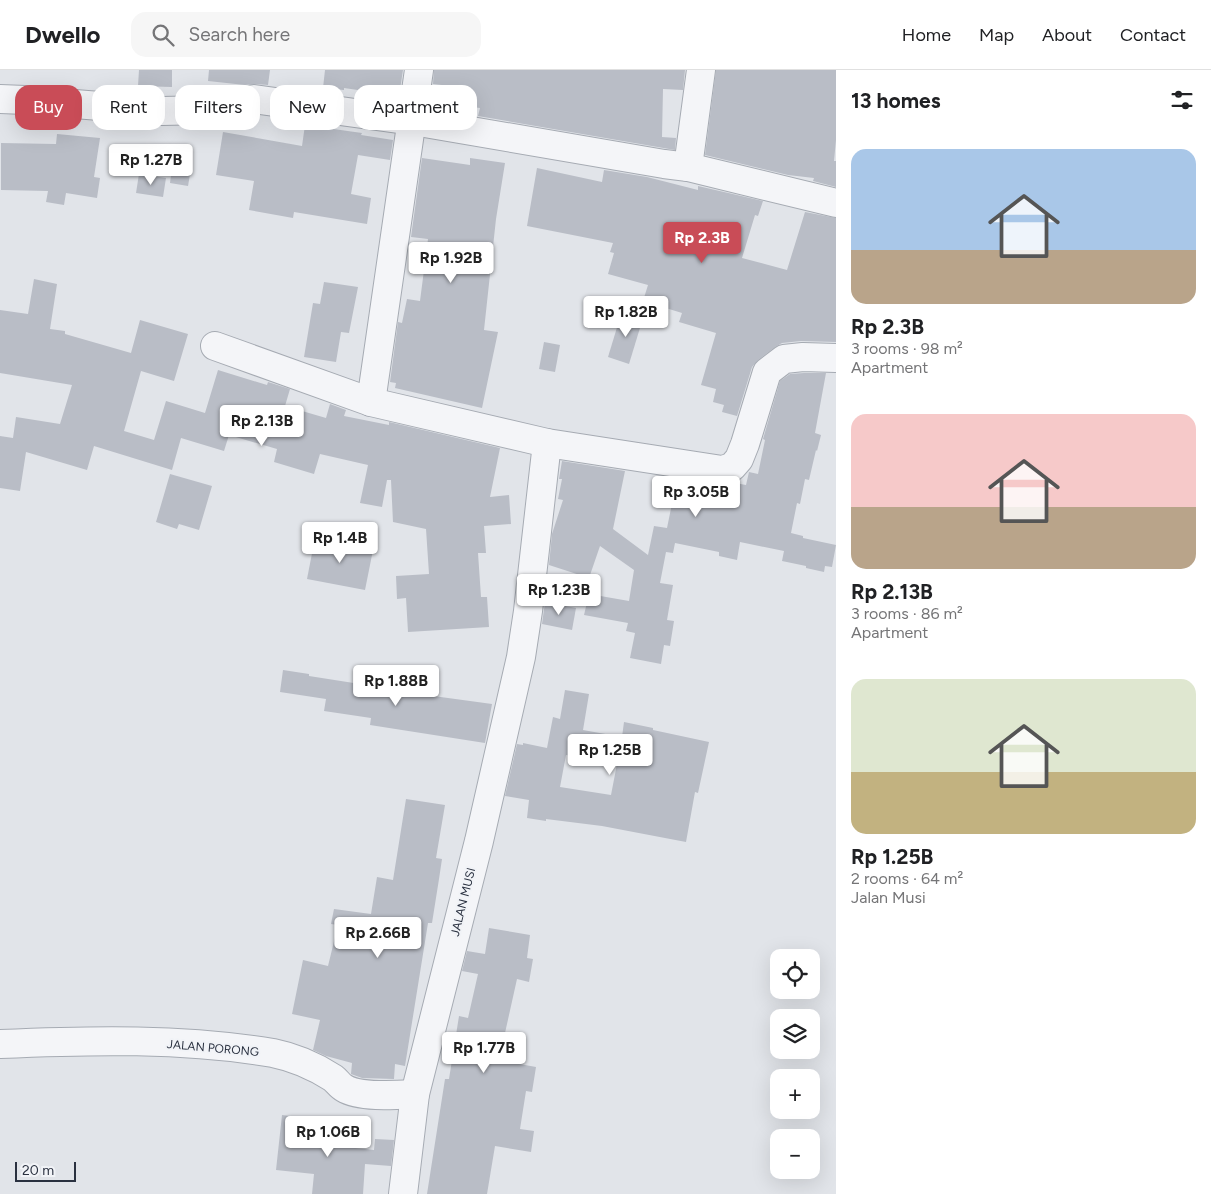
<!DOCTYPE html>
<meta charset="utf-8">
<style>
:root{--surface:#fff;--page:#f6f6f6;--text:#202124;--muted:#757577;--line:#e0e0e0;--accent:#c94c57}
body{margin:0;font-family:Figtree,sans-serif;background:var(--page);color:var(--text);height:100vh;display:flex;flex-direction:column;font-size:19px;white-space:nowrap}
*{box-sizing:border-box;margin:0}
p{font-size:16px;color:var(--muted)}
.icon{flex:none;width:28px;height:28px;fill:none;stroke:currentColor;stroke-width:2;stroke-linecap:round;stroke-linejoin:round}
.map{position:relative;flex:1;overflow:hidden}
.sheet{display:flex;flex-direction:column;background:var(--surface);width:375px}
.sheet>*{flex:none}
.top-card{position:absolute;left:15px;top:15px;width:475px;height:45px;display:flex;gap:10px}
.fabs{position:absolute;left:770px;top:879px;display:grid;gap:10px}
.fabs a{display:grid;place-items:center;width:50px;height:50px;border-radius:10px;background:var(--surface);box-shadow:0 5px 20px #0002;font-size:25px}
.scale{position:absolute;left:15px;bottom:12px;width:61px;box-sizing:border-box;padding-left:5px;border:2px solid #2a3140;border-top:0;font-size:14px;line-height:18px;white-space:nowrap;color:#2a3140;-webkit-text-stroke:4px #f1f3f7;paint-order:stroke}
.price{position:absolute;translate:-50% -42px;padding:0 11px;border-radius:5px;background:#fff;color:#222;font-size:16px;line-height:32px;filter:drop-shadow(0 1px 2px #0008)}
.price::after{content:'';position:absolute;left:50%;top:30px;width:15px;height:11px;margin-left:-8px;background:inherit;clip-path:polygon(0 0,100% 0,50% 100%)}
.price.current{background:var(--accent);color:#fff}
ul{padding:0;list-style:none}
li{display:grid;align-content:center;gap:10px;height:265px;padding:0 15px}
li span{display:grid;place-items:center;height:155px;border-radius:15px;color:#555}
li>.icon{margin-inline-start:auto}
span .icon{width:90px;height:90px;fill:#fffc;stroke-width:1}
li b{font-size:21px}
h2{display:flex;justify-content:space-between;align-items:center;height:60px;padding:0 15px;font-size:21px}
.pill{padding:0 18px;border-radius:15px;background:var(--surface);box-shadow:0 5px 20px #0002;font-size:18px;line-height:45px}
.pill.current{background:var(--accent);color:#fff}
header{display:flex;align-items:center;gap:30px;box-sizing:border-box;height:70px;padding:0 25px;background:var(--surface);border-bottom:1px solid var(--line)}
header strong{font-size:24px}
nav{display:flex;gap:28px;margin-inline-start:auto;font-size:18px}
.search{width:350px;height:45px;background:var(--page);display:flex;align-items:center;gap:12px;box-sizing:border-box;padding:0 18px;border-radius:15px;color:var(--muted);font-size:19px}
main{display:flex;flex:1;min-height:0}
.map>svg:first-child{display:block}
.building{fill:#b9bdc6;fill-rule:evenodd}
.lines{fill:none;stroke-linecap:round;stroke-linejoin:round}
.minor-casing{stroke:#a6abb3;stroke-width:30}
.minor{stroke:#f4f5f8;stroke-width:28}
.labels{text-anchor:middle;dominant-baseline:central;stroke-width:4;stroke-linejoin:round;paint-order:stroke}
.street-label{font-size:12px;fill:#2a3140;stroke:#f1f3f7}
</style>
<header>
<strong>Dwello</strong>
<div class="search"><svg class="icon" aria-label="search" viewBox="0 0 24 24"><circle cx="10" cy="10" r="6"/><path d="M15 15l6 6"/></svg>Search here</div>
<nav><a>Home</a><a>Map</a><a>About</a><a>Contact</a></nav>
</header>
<main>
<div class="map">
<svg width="836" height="1124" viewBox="0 0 836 1124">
<rect width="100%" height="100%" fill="#e1e4e9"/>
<g class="building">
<polygon points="139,0 172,0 172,17 138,16"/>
<polygon points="209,0 270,0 268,15 256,14 245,15 208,11"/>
<polygon points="325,0 403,0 399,26 344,18 344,20 323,18"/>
<polygon points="434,0 685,0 683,20 663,19 662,67 676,68 675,80 478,46 480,38 457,35 459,17 433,14"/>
<polygon points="716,0 836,0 836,70 834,91 836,91 836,117 813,111 814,108 788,105 705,85"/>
<polygon points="305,55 362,63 361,65 393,70 390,90 358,85 351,124 371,128 367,154 294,142 293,148 249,140 254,111 216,105 223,62 302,76"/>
<polygon points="57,64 100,68 94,107 100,108 97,128 66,123 64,135 46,132 48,121 1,120 1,73 56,74"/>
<polygon points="422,88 470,95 470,88 505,93 496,149 484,260 498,262 482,338 395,318 396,313 390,312 398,252 402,253 407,229 420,231 428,169 411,167"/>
<polygon points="173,90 192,93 188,116 170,113"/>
<polygon points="537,98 602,112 604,100 647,107 698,120 698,116 763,131 758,146 755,145 742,188 787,200 805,142 836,148 836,272 801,271 782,273 775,277 758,290 752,297 737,346 722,342 724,335 713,332 716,319 701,315 716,263 679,252 682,243 643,231 648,215 608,204 614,183 610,182 613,173 527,156"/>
<polygon points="139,104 166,108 163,127 136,123"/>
<polygon points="34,209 57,214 50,259 65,261 65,264 131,283 140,250 188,264 174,311 141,301 124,361 154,370 166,331 205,343 218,300 267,315 268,312 290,319 285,336 326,348 330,334 346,340 344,346 389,355 389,352 500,378 490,427 509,425 511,454 484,456 486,483 478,483 481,527 487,527 489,557 408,562 406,528 397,529 396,506 429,504 426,459 393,452 391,410 387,410 382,437 360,433 368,395 320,384 314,404 274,392 277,379 229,365 224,381 181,368 172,400 94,376 87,400 26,382 20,421 0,418 0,366 13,368 16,347 60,354 72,315 0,303 0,240 28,244"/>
<polygon points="324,212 358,217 349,263 341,262 336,292 304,287 313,233 320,234"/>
<polygon points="622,241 643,248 629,294 608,287"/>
<polygon points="544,272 560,275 555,302 539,299"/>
<polygon points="804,303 826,303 815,363 821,365 817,381 816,380 809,410 805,409 800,434 797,433 791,463 803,466 803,468 836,475 832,497 825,496 824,502 806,498 806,496 782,491 784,481 740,472 737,490 719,486 719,482 675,473 673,483 666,482 660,513 673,515 667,550 674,551 670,576 664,575 661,594 630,588 635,563 626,561 628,553 584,545 589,524 629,531 634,500 600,476 589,508 549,495 552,464 563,430 558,429 562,409 559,409 562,391 625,401 613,459 648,485 654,456 667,458 676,414 707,420 708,414 720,415 735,413 746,415 749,402 758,404 765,370 763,369 780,311 790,304"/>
<polygon points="170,404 212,416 199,460 179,454 177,459 156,452"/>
<polygon points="315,468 373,480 365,520 307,509"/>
<polygon points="545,532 576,538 572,560 542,554"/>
<polygon points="283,600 309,604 309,606 360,614 360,616 492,634 485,673 370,655 371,648 324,641 326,629 280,622"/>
<path d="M565,620l24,4 -6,36 39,7 2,-15 29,6v2l56,12 -11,51 -3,-1 -9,50 -84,-16 -56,-7v2l-19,-3 2,-18 -24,-4 12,-52 6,1v-2l24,5 6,-31 7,2zM566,685l51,9 -6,31 -51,-8z"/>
<polygon points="406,729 445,735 436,788 442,789 439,809 432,853 428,853 405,996 395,994 394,1009 362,1008 351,1004 352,993 326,986 313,980 320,950 292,944 303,890 328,896 338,855 331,854 334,839 371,844 377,807 393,810"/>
<polygon points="489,858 530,865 527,888 533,889 529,912 517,909 505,963 519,965 514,993 536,997 532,1022 526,1021 520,1059 534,1061 531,1082 495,1076 487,1124 427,1124 445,1009 449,1009 459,946 468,948 478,904 462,901 467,881 485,884"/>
<polygon points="282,1045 306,1048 304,1062 338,1065 337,1076 374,1080 375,1069 394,1070 391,1096 365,1094 363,1124 312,1124 314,1104 276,1100"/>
</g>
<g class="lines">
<g class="minor-casing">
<g id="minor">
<polyline points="0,29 25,30 162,41 208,40 254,29 413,51 664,94 688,97 836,133"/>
<polyline points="688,97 701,0"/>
<polyline points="215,276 371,332 547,373"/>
<polyline points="371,332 419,0"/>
<path d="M0,974c91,-4 184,-6 273,9 20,4 43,14 60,25 4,3 7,8 11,10 16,10 53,7 71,6"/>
<polyline points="403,1124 415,1024 479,771 521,587 528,541 547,373 722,400 732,397 739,389 745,374 767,302 784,289 803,287 836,288"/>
</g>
</g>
<use href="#minor" class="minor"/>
</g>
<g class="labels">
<g class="street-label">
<text transform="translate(463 832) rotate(-76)">JALAN MUSI</text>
<text transform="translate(213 978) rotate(5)">JALAN PORONG</text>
</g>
</g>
</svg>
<div class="fabs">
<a><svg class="icon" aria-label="locate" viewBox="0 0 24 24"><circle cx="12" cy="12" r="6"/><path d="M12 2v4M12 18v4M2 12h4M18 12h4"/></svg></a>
<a><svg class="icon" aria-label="layers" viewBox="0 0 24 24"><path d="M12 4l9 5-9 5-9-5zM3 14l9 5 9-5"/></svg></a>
<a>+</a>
<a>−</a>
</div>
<div class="scale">20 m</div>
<b class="price" style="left:151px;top:116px">Rp 1.27B</b>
<b class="price current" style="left:702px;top:194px">Rp 2.3B</b>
<b class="price" style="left:451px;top:214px">Rp 1.92B</b>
<b class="price" style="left:626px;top:268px">Rp 1.82B</b>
<b class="price" style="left:262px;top:377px">Rp 2.13B</b>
<b class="price" style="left:696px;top:448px">Rp 3.05B</b>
<b class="price" style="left:340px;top:494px">Rp 1.4B</b>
<b class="price" style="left:559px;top:546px">Rp 1.23B</b>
<b class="price" style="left:396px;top:637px">Rp 1.88B</b>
<b class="price" style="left:610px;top:706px">Rp 1.25B</b>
<b class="price" style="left:378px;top:889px">Rp 2.66B</b>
<b class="price" style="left:484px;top:1004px">Rp 1.77B</b>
<b class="price" style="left:328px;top:1088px">Rp 1.06B</b>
<div class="top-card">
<a class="pill current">Buy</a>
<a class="pill">Rent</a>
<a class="pill">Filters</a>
<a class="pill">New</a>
<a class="pill">Apartment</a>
</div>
</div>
<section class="sheet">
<h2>13 homes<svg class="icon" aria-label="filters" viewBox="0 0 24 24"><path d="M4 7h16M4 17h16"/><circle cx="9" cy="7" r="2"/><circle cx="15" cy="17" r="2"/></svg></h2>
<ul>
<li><span style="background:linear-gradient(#a9c7e8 65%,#b9a48a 0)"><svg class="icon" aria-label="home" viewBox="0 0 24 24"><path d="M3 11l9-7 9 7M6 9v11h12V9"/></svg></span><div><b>Rp 2.3B</b><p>3 rooms · 98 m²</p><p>Apartment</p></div></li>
<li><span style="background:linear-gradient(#f6c9c9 60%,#b9a48a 0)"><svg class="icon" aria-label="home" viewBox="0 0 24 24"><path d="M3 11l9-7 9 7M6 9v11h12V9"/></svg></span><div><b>Rp 2.13B</b><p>3 rooms · 86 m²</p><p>Apartment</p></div></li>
<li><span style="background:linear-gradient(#dfe7d0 60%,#c2b280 0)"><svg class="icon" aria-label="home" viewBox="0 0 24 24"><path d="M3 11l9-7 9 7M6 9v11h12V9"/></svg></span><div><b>Rp 1.25B</b><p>2 rooms · 64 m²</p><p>Jalan Musi</p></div></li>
</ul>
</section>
</main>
